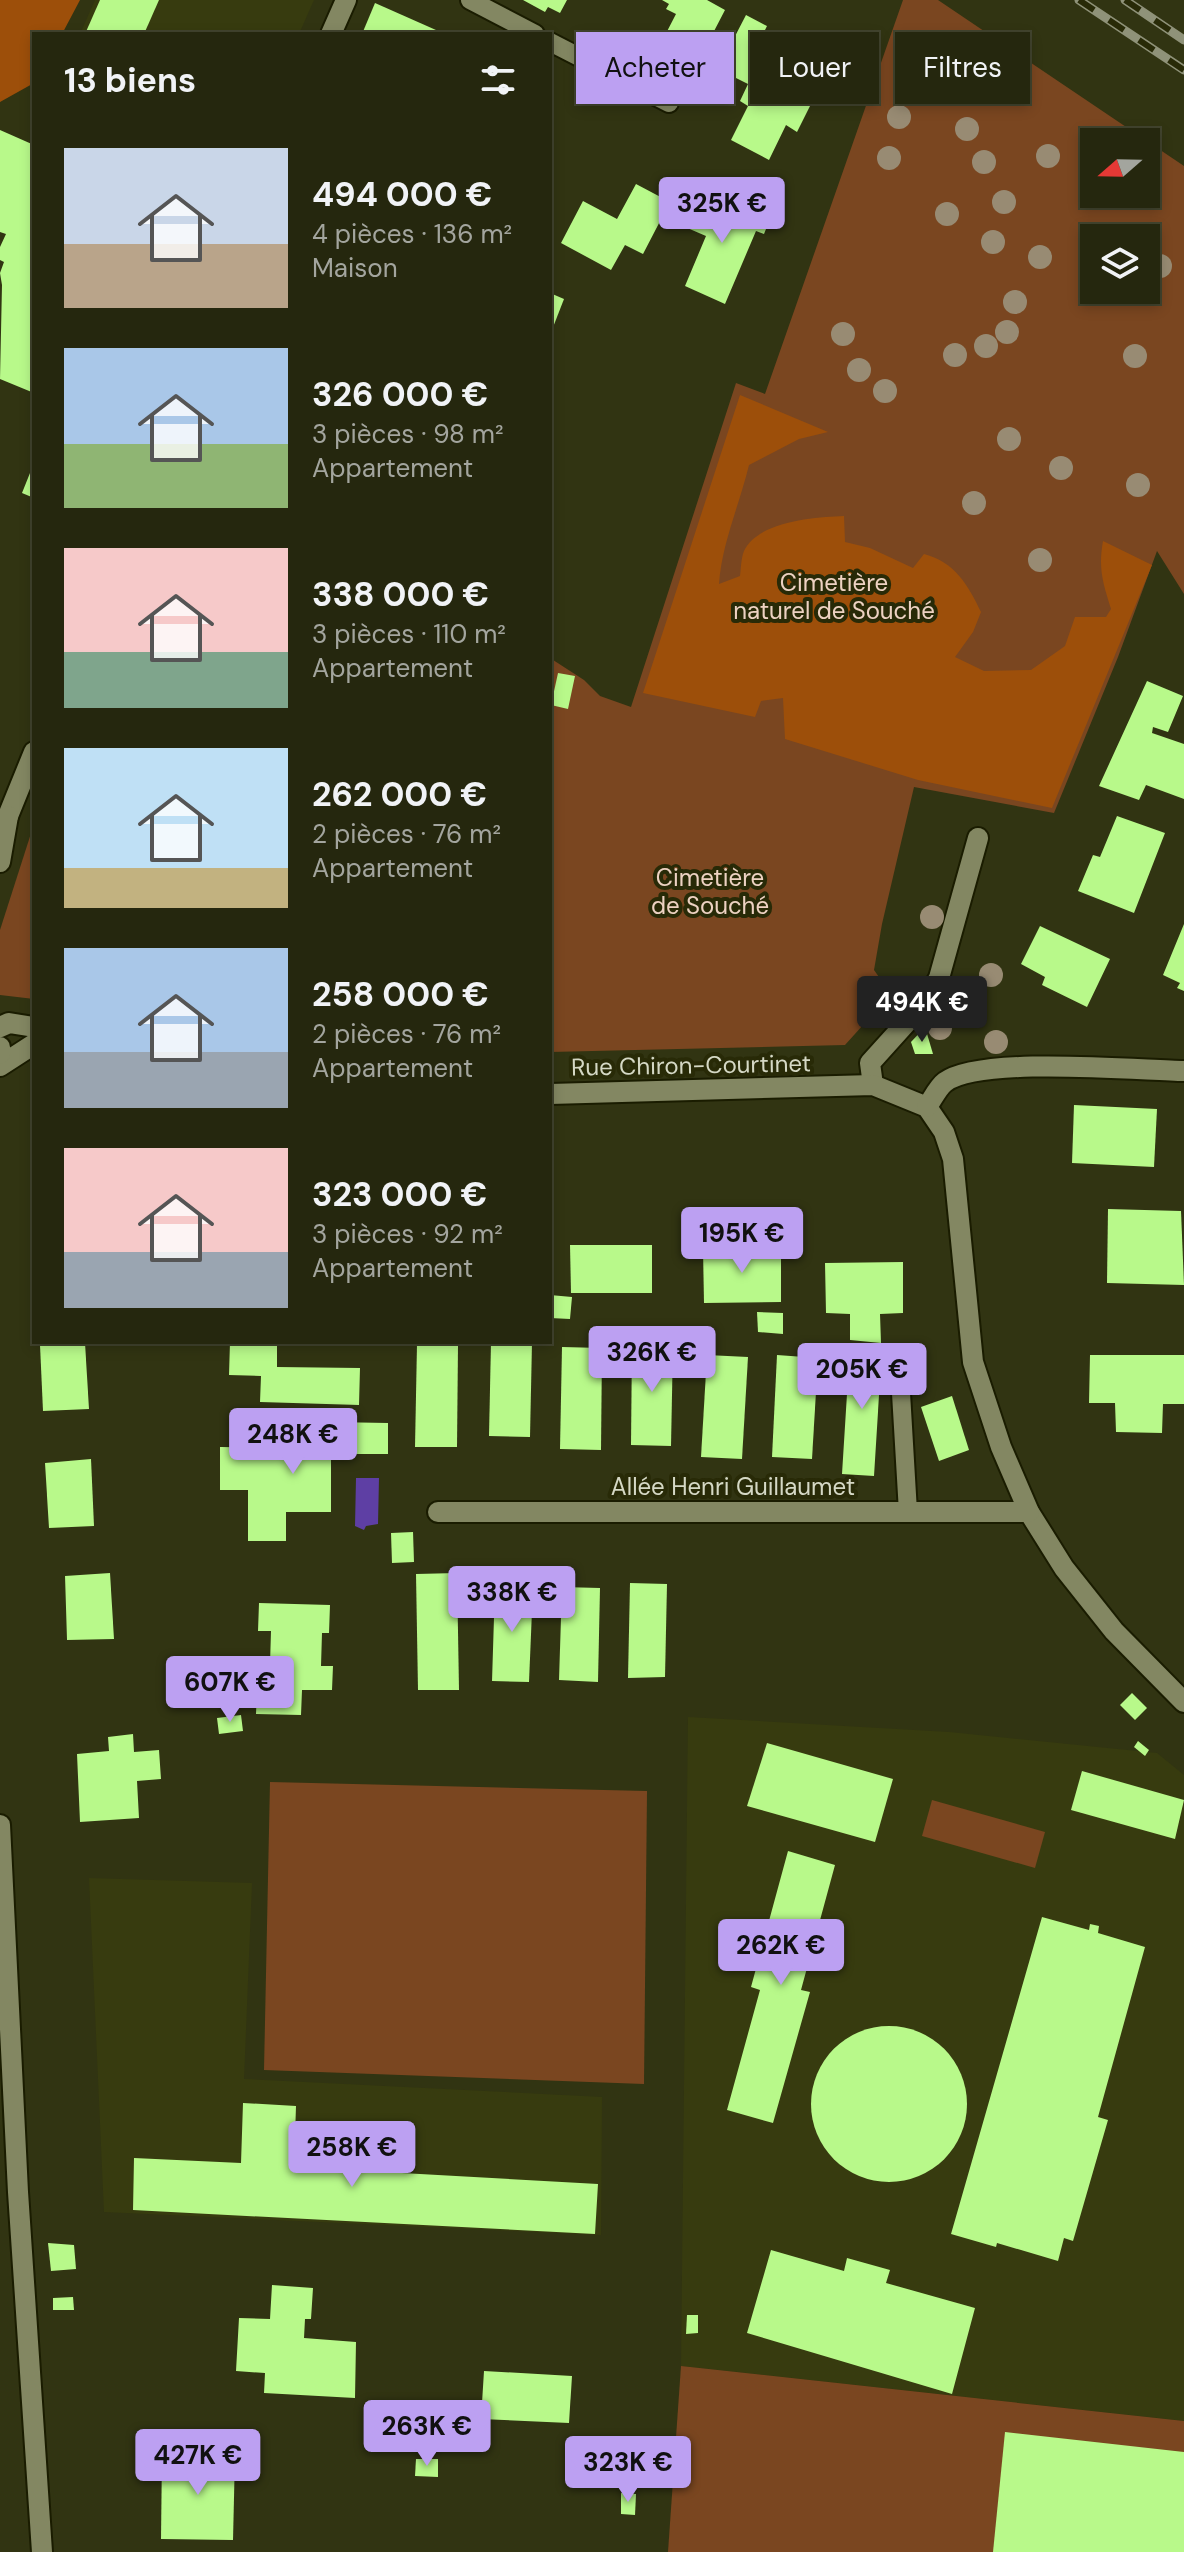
<!DOCTYPE html>
<html lang="fr">
<meta charset="utf-8">
<style>
:root{--surface:#25270e;--page:#2d2f17;--text:#f1f3f6;--muted:#a3a59e;--line:#42442e;--accent:#bca0f2}
body{margin:0;font-family:"DM Sans",sans-serif;background:var(--page);color:var(--text);height:100vh;display:flex;flex-direction:column;font-size:30px;white-space:nowrap}
*{box-sizing:border-box;margin:0}
p{font-size:26px;color:var(--muted)}
.icon{flex:none;width:44px;height:44px;fill:none;stroke:currentColor;stroke-width:2;stroke-linecap:round;stroke-linejoin:round}
.map{position:relative;flex:1;overflow:hidden}
.side{position:absolute;left:32px;top:32px;width:520px;height:1312px;display:flex;flex-direction:column;background:var(--surface);border-radius:0px;box-shadow:0 4px 12px #0003,0 0 0 2px var(--line)}
.side>*{flex:none}
.hud{position:absolute;left:576px;top:32px;width:488px;height:72px;display:flex;gap:16px}
.needle{width:52px;rotate:250deg}
.buttons{position:absolute;left:1080px;top:128px;display:grid;gap:16px}
.buttons a{display:grid;place-items:center;width:80px;height:80px;border-radius:0px;background:var(--surface);box-shadow:0 4px 12px #0003,0 0 0 2px var(--line);font-size:40px}
.price{position:absolute;translate:-50% -68px;padding:0 18px;border-radius:8px;background:var(--accent);color:#111;font-size:26px;line-height:52px;filter:drop-shadow(0 2px 4px #0008)}
.price::after{content:'';position:absolute;left:50%;top:48px;width:24px;height:18px;margin-left:-12px;background:inherit;clip-path:polygon(0 0,100% 0,50% 100%)}
.price.selected{background:#222;color:#fff}
ul{padding:0;list-style:none}
li{display:flex;align-items:center;gap:24px;height:200px;padding:0 32px}
li span{display:grid;place-items:center;flex:none;width:224px;height:160px;border-radius:0px;color:#555}
li>.icon{margin-inline-start:auto}
span .icon{width:96px;height:96px;fill:#fffc;stroke-width:1}
li b{font-size:34px}
h2{display:flex;justify-content:space-between;align-items:center;height:96px;padding:0 32px;font-size:34px}
.pill{padding:0 28px;border-radius:0px;background:var(--surface);box-shadow:0 4px 12px #0003,0 0 0 2px var(--line);font-size:28px;line-height:72px}
.pill.selected{background:var(--accent);color:#111}
.map>svg:first-child{display:block}
.built{fill:#373b0f}
.green{fill:#7a4620;fill-rule:evenodd}
.forest{fill:#9d4f0a}
.water{fill:#5e3fa4}
.building{fill:#b8f98a}
.lines{fill:none;stroke-linecap:round;stroke-linejoin:round}
.service-casing{stroke:#1a1c00;stroke-width:22}
.minor-casing{stroke:#1a1c00;stroke-width:24}
.tertiary-casing{stroke:#1a1c00;stroke-width:24}
.service{stroke:#838762;stroke-width:18}
.minor{stroke:#838762;stroke-width:20}
.tertiary{stroke:#838762;stroke-width:20}
.rail-casing{stroke:#8f9279;stroke-width:9}
.rail{stroke:#282a07;stroke-width:6;stroke-dasharray:18;stroke-linecap:butt}
.tree{fill:#988b73}
.labels{text-anchor:middle;dominant-baseline:central;stroke-width:8;stroke-linejoin:round;paint-order:stroke}
.park-label{font-size:24px;fill:#edd2c2;stroke:#282a07}
.street-label{font-size:24px;fill:#d5d8c5;stroke:#282a07}
</style>
<div class="map">
<svg width="1184" height="2552" viewBox="0 0 1184 2552">
<rect width="100%" height="100%" fill="#313412"/>
<g class="built">
<polygon points="95,0 314,0 299,34 80,34"/>
<polygon points="688,1717 949,1732 1157,1753 1184,1775 1184,2421 681,2366"/>
<polygon points="89,1878 252,1883 244,2079 602,2097 601,2235 104,2212"/>
</g>
<g class="green">
<path d="M903,0h35l246,166v428l-27,-43 -39,106 -64,156 -140,-26 -32,137 -8,46 17,24 -46,51 -295,7v-394l34,22 16,16 31,11 105,-324 29,11zM1094,142h52v52h-52zM1094,238h52v52h-52z"/>
<polygon points="34,824 34,999 0,995 0,930"/>
<polygon points="270,1782 647,1791 644,2084 264,2070"/>
<polygon points="932,1800 1045,1832 1035,1868 922,1836"/>
<polygon points="681,2366 1184,2421 1184,2552 668,2552"/>
</g>
<g class="forest">
<polygon points="0,0 80,0 62,34 34,34 34,83 0,102"/>
<path d="M740,395l88,37 -29,7 -50,26c-10,41 -27,78 -30,119l21,-8c1,-7 1,-18 4,-25 14,-30 72,-34 100,-35l1,26 25,6 43,20 11,-14c31,8 44,31 57,58l-8,20 -18,25 29,14 47,-1 34,-24 10,-29h31l5,-8c-8,-26 -13,-40 -8,-68l49,24 -100,243 -134,-28 -133,-41 -2,-41 -22,3 -6,16 -112,-24z"/>
</g>
<polygon class="water" points="356,1478 379,1478 378,1524 366,1526 364,1530 355,1526"/>
<g class="building">
<polygon points="100,0 159,0 144,34 85,34"/>
<polygon points="523,0 567,0 560,13 548,7 545,12"/>
<polygon points="662,0 707,0 725,10 698,62 661,43 676,14 666,9 669,4"/>
<polygon points="375,3 445,34 362,34"/>
<polygon points="746,15 767,26 762,36 806,59 796,78 818,90 797,132 786,125 769,160 731,140 748,106 740,101 748,84 718,69"/>
<polygon points="0,130 34,145 34,290 31,297 34,298 34,393 0,379 2,285 0,273 4,262 0,260 0,247 6,234 0,232"/>
<polygon points="636,184 670,202 643,254 625,245 611,270 561,243 583,201 617,219"/>
<polygon points="699,194 748,217 753,206 772,214 764,234 756,231 725,304 685,286 706,236 685,227"/>
<polygon points="550,293 564,299 550,335"/>
<polygon points="34,463 34,498 22,493"/>
<polygon points="558,673 575,676 568,709 551,705"/>
<polygon points="1147,681 1183,696 1168,732 1153,727 1152,733 1184,744 1184,799 1146,785 1139,800 1099,786"/>
<polygon points="1117,816 1165,833 1134,913 1078,891 1093,855 1100,857"/>
<polygon points="1184,924 1184,991 1177,988 1180,983 1163,975"/>
<polygon points="1040,926 1110,959 1087,1007 1042,985 1045,977 1021,964"/>
<polygon points="925,1027 933,1054 915,1054 911,1042"/>
<polygon points="1074,1105 1157,1109 1154,1167 1072,1163"/>
<polygon points="1108,1209 1181,1211 1184,1285 1107,1283"/>
<polygon points="570,1245 652,1245 652,1293 571,1293"/>
<polygon points="781,1247 781,1302 704,1303 703,1249"/>
<polygon points="903,1262 903,1313 880,1314 881,1343 850,1340 850,1314 826,1313 825,1263"/>
<polygon points="550,1295 572,1297 570,1319 550,1318"/>
<polygon points="757,1312 783,1313 783,1334 758,1332"/>
<polygon points="230,1342 277,1342 277,1367 360,1368 359,1405 260,1402 261,1376 229,1375"/>
<polygon points="491,1342 532,1342 530,1437 489,1436"/>
<polygon points="85,1343 89,1409 43,1411 40,1345"/>
<polygon points="632,1343 673,1344 671,1446 631,1445"/>
<polygon points="417,1344 458,1345 457,1447 415,1447"/>
<polygon points="850,1346 882,1347 874,1476 842,1474"/>
<polygon points="562,1347 602,1348 601,1450 560,1449"/>
<polygon points="707,1355 748,1357 742,1459 701,1457"/>
<polygon points="777,1355 818,1358 812,1459 772,1457"/>
<polygon points="1090,1355 1184,1355 1184,1404 1163,1404 1162,1433 1116,1432 1115,1403 1089,1403"/>
<polygon points="952,1396 969,1450 939,1461 921,1407"/>
<polygon points="332,1422 388,1423 388,1454 331,1454 331,1512 286,1512 286,1541 248,1541 248,1490 220,1490 220,1447 280,1448 287,1453 312,1454 313,1445 332,1445"/>
<polygon points="91,1459 94,1526 49,1528 45,1463"/>
<polygon points="413,1532 414,1562 392,1563 391,1533"/>
<polygon points="110,1573 114,1639 67,1640 65,1576"/>
<polygon points="457,1573 459,1690 418,1690 416,1574"/>
<polygon points="630,1583 667,1584 665,1677 628,1678"/>
<polygon points="495,1586 533,1587 529,1682 492,1681"/>
<polygon points="562,1587 600,1588 598,1682 559,1680"/>
<polygon points="259,1603 330,1605 329,1633 322,1633 321,1666 333,1666 332,1690 302,1690 301,1715 256,1714 257,1688 266,1688 266,1665 270,1664 271,1631 258,1631"/>
<polygon points="1132,1693 1147,1708 1135,1720 1120,1705"/>
<polygon points="241,1715 243,1731 219,1734 217,1718"/>
<polygon points="133,1734 134,1752 159,1750 161,1779 137,1781 139,1818 80,1822 77,1754 109,1751 108,1737"/>
<polygon points="1138,1741 1149,1750 1145,1756 1134,1747"/>
<polygon points="767,1743 893,1779 875,1842 747,1806"/>
<polygon points="1082,1771 1184,1800 1175,1839 1071,1810"/>
<polygon points="788,1851 835,1865 801,1990 810,1992 773,2123 727,2110 760,1990 751,1987"/>
<polygon points="1042,1917 1089,1930 1090,1924 1099,1926 1098,1933 1145,1947 1098,2117 1108,2120 1073,2241 1064,2238 1058,2261 997,2243 996,2247 951,2234"/>
<circle cx="889" cy="2104" r="78"/>
<polygon points="243,2103 296,2106 294,2167 598,2184 595,2234 133,2210 134,2158 241,2163"/>
<polygon points="48,2243 74,2245 76,2269 51,2271"/>
<polygon points="771,2250 844,2271 847,2258 890,2270 886,2283 975,2308 952,2394 747,2333"/>
<polygon points="272,2285 313,2288 311,2319 305,2319 304,2338 356,2342 355,2398 264,2393 265,2373 236,2371 239,2318 270,2319"/>
<polygon points="73,2297 74,2310 53,2310 53,2298"/>
<polygon points="687,2315 698,2315 698,2333 686,2334"/>
<polygon points="484,2371 572,2376 569,2423 481,2419"/>
<polygon points="1005,2432 1184,2452 1184,2552 993,2552"/>
<polygon points="162,2453 235,2455 233,2540 161,2539"/>
<polygon points="416,2459 438,2459 438,2477 415,2476"/>
<polygon points="621,2493 636,2494 635,2515 621,2514"/>
</g>
<g class="lines">
<g class="service-casing">
<g id="service">
<polyline points="470,0 535,34"/>
<polyline points="550,42 669,103"/>
<polyline points="899,1359 908,1512"/>
</g>
</g>
<g class="minor-casing">
<g id="minor">
<polyline points="0,1027 9,1023 34,1027"/>
<polyline points="0,1066 34,1044"/>
<polyline points="873,1085 870,1063 925,1002 939,978 978,838"/>
<polyline points="550,1094 873,1085 927,1107 944,1132 953,1159 973,1362 1001,1447 1029,1512 1064,1568 1114,1631 1184,1702"/>
<path d="M927,1107c5,-7 11,-20 18,-25 35,-26 190,-12 239,-11"/>
<polyline points="438,1512 1029,1512"/>
</g>
</g>
<g class="tertiary-casing">
<g id="tertiary">
<polyline points="331,34 346,0"/>
<polyline points="0,829 8,816 34,752"/>
<polyline points="0,862 8,816"/>
<polyline points="0,1047 0,1054"/>
<polyline points="0,1825 18,2192 42,2552"/>
</g>
</g>
<use href="#service" class="service"/>
<use href="#minor" class="minor"/>
<use href="#tertiary" class="tertiary"/>
<g class="rail-casing">
<g id="rail">
<polyline points="1079,0 1184,70"/>
<polyline points="1125,0 1184,40"/>
</g>
</g>
<use href="#rail" class="rail"/>
</g>
<g class="tree">
<circle cx="909" cy="81" r="12"/>
<circle cx="1010" cy="92" r="12"/>
<circle cx="899" cy="117" r="12"/>
<circle cx="967" cy="129" r="12"/>
<circle cx="1048" cy="156" r="12"/>
<circle cx="889" cy="158" r="12"/>
<circle cx="984" cy="162" r="12"/>
<circle cx="1004" cy="202" r="12"/>
<circle cx="947" cy="214" r="12"/>
<circle cx="993" cy="242" r="12"/>
<circle cx="1040" cy="257" r="12"/>
<circle cx="1160" cy="266" r="12"/>
<circle cx="1015" cy="302" r="12"/>
<circle cx="1007" cy="332" r="12"/>
<circle cx="843" cy="334" r="12"/>
<circle cx="986" cy="346" r="12"/>
<circle cx="955" cy="355" r="12"/>
<circle cx="1135" cy="356" r="12"/>
<circle cx="859" cy="370" r="12"/>
<circle cx="885" cy="391" r="12"/>
<circle cx="1009" cy="439" r="12"/>
<circle cx="1061" cy="468" r="12"/>
<circle cx="1138" cy="485" r="12"/>
<circle cx="974" cy="503" r="12"/>
<circle cx="1040" cy="560" r="12"/>
<circle cx="932" cy="917" r="12"/>
<circle cx="991" cy="975" r="12"/>
<circle cx="911" cy="994" r="12"/>
<circle cx="940" cy="1028" r="12"/>
<circle cx="996" cy="1042" r="12"/>
</g>
<g class="labels">
<g class="park-label">
<text x="834" y="582">Cimetière<tspan x="834" dy="28">naturel de Souché</tspan></text>
<text x="710" y="877">Cimetière<tspan x="710" dy="28">de Souché</tspan></text>
</g>
<g class="street-label">
<text transform="translate(691 1065) rotate(-1)">Rue Chiron-Courtinet</text>
<text x="733" y="1486">Allée Henri Guillaumet</text>
</g>
</g>
</svg>
<div class="buttons">
<a><svg class="needle" viewBox="-14 -14 28 28"><path d="M0-13l5 13h-10z" fill="#e53935"/><path d="M0 13l5-13h-10z" fill="#a3a59e"/></svg></a>
<a><svg class="icon" aria-label="layers" viewBox="0 0 24 24"><path d="M12 4l9 5-9 5-9-5zM3 14l9 5 9-5"/></svg></a>
</div>
<b class="price" style="left:722px;top:245px">325K €</b>
<b class="price selected" style="left:922px;top:1044px">494K €</b>
<b class="price" style="left:742px;top:1275px">195K €</b>
<b class="price" style="left:652px;top:1394px">326K €</b>
<b class="price" style="left:862px;top:1411px">205K €</b>
<b class="price" style="left:293px;top:1476px">248K €</b>
<b class="price" style="left:512px;top:1634px">338K €</b>
<b class="price" style="left:230px;top:1724px">607K €</b>
<b class="price" style="left:781px;top:1987px">262K €</b>
<b class="price" style="left:352px;top:2189px">258K €</b>
<b class="price" style="left:427px;top:2468px">263K €</b>
<b class="price" style="left:198px;top:2497px">427K €</b>
<b class="price" style="left:628px;top:2504px">323K €</b>
<div class="hud">
<a class="pill selected">Acheter</a>
<a class="pill">Louer</a>
<a class="pill">Filtres</a>
</div>
<section class="side">
<h2>13 biens<svg class="icon" aria-label="filters" viewBox="0 0 24 24"><path d="M4 7h16M4 17h16"/><circle cx="9" cy="7" r="2"/><circle cx="15" cy="17" r="2"/></svg></h2>
<ul>
<li><span style="background:linear-gradient(#c9d6e8 60%,#b9a48a 0)"><svg class="icon" aria-label="home" viewBox="0 0 24 24"><path d="M3 11l9-7 9 7M6 9v11h12V9"/></svg></span><div><b>494 000 €</b><p>4 pièces · 136 m²</p><p>Maison</p></div></li>
<li><span style="background:linear-gradient(#a9c7e8 60%,#8fb573 0)"><svg class="icon" aria-label="home" viewBox="0 0 24 24"><path d="M3 11l9-7 9 7M6 9v11h12V9"/></svg></span><div><b>326 000 €</b><p>3 pièces · 98 m²</p><p>Appartement</p></div></li>
<li><span style="background:linear-gradient(#f6c9c9 65%,#7fa58c 0)"><svg class="icon" aria-label="home" viewBox="0 0 24 24"><path d="M3 11l9-7 9 7M6 9v11h12V9"/></svg></span><div><b>338 000 €</b><p>3 pièces · 110 m²</p><p>Appartement</p></div></li>
<li><span style="background:linear-gradient(#bfe0f5 75%,#c2b280 0)"><svg class="icon" aria-label="home" viewBox="0 0 24 24"><path d="M3 11l9-7 9 7M6 9v11h12V9"/></svg></span><div><b>262 000 €</b><p>2 pièces · 76 m²</p><p>Appartement</p></div></li>
<li><span style="background:linear-gradient(#a9c7e8 65%,#9aa5b1 0)"><svg class="icon" aria-label="home" viewBox="0 0 24 24"><path d="M3 11l9-7 9 7M6 9v11h12V9"/></svg></span><div><b>258 000 €</b><p>2 pièces · 76 m²</p><p>Appartement</p></div></li>
<li><span style="background:linear-gradient(#f6c9c9 65%,#9aa5b1 0)"><svg class="icon" aria-label="home" viewBox="0 0 24 24"><path d="M3 11l9-7 9 7M6 9v11h12V9"/></svg></span><div><b>323 000 €</b><p>3 pièces · 92 m²</p><p>Appartement</p></div></li>
</ul>
</section>
</div>
